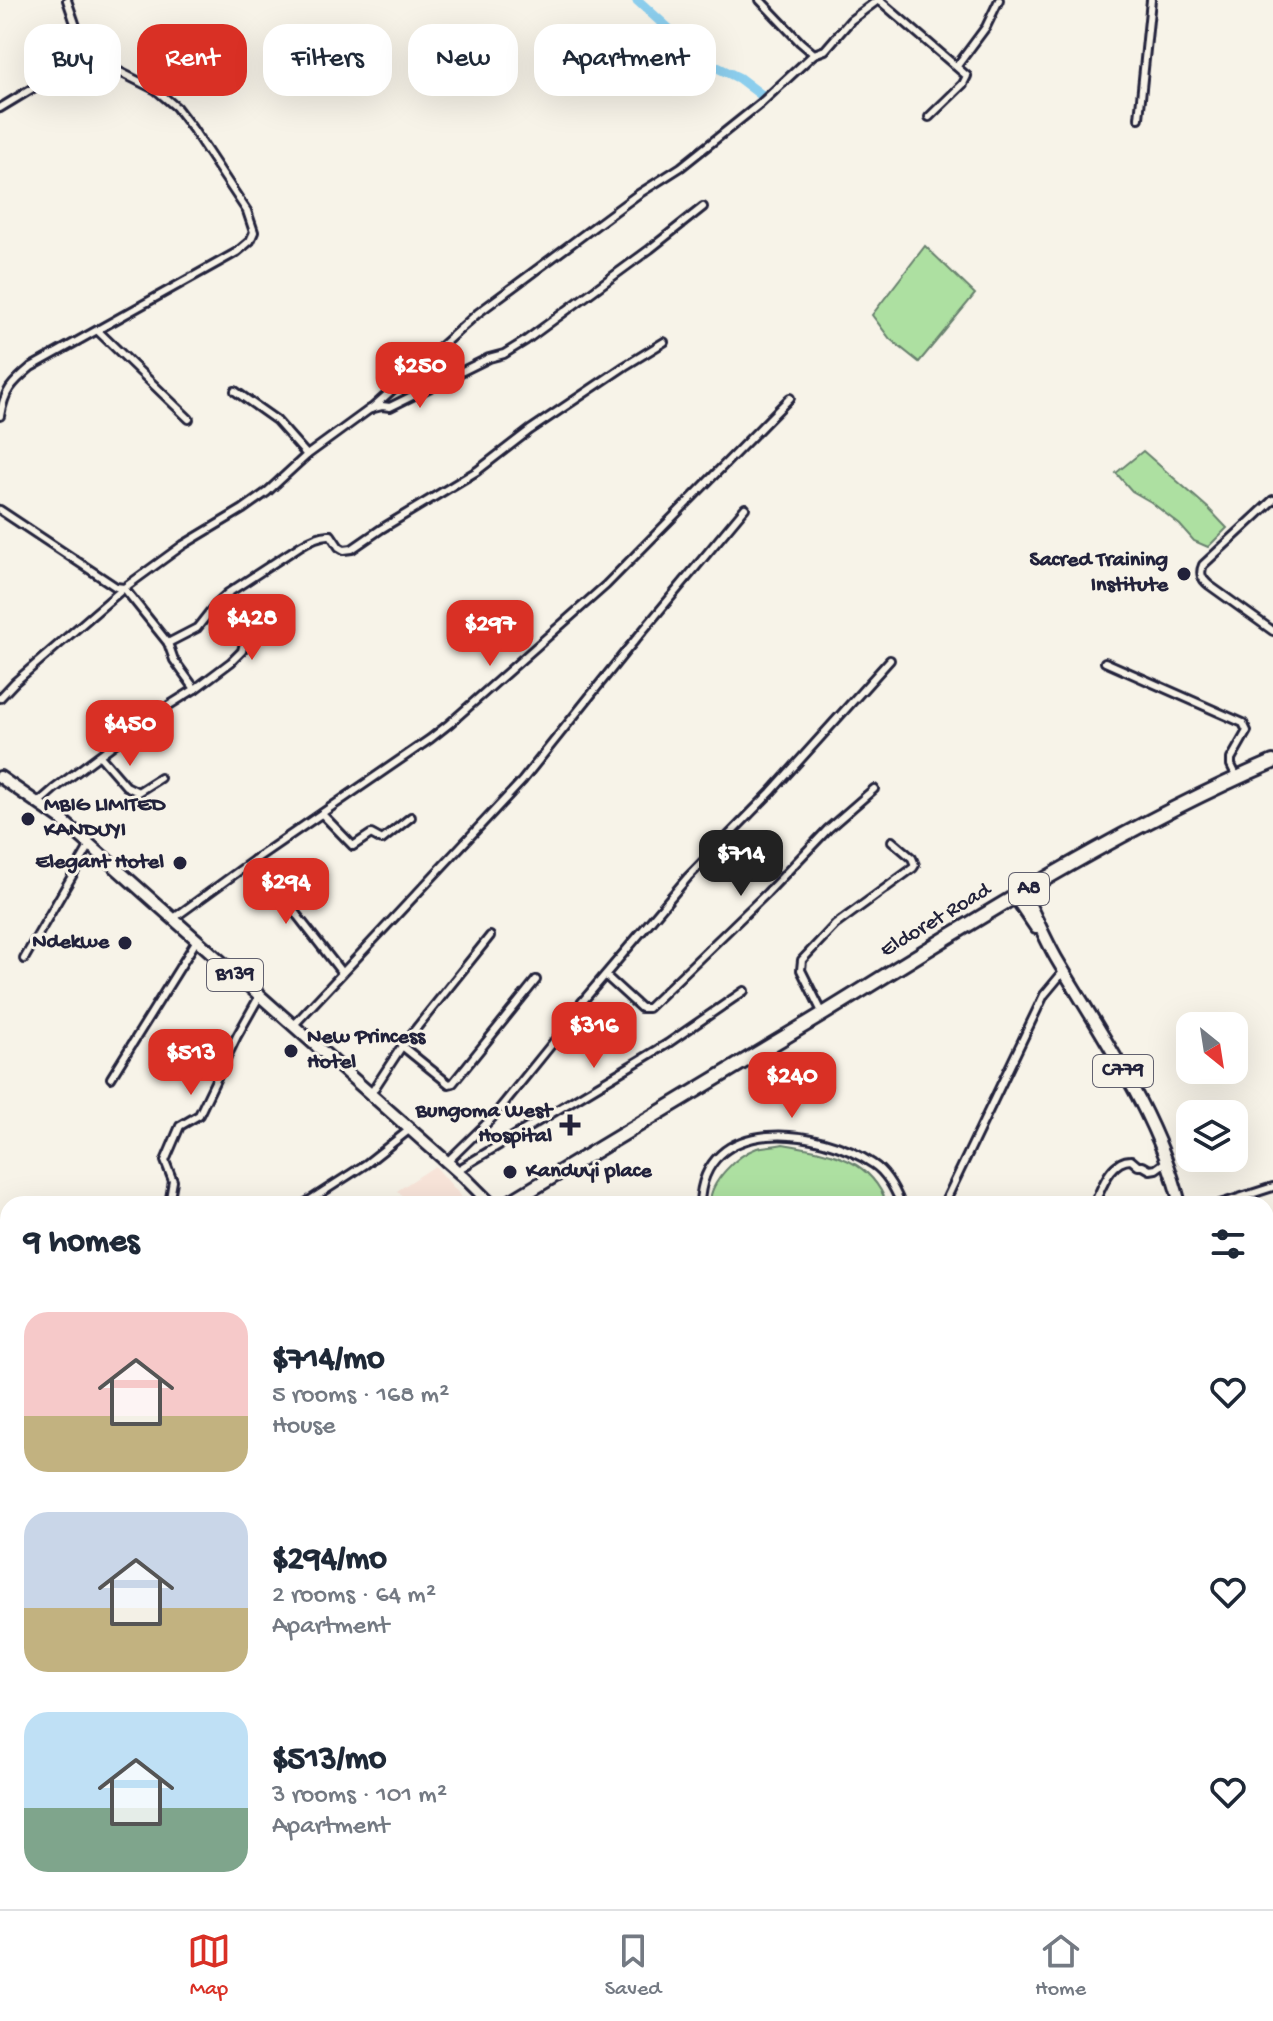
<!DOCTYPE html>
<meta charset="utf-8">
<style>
:root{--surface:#fff;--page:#f6f6f7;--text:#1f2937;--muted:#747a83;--line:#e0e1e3;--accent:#d93025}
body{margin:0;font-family:"Gochi Hand",sans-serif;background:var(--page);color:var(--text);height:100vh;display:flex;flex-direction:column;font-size:30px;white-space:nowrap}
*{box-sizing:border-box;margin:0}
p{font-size:26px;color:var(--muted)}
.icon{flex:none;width:44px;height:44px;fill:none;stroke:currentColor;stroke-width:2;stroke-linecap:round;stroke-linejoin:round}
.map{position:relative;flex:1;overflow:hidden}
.drawer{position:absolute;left:0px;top:1196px;width:1274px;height:714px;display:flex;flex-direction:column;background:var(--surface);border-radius:24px 24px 0 0;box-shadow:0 8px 32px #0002}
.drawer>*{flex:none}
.banner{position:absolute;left:24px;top:24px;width:800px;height:72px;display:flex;gap:16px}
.needle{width:52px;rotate:150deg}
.controls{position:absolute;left:1176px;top:1012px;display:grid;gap:16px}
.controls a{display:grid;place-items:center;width:72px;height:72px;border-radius:16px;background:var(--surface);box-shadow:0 8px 32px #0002;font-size:40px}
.price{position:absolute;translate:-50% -68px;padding:0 18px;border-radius:16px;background:var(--accent);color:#fff;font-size:26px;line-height:52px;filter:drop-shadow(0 2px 4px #0008)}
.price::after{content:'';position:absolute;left:50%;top:48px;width:24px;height:18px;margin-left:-12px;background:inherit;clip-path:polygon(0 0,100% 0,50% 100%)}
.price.selected{background:#222;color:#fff}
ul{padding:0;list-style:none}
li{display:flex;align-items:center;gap:24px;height:200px;padding:0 24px}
li span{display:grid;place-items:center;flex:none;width:224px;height:160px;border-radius:24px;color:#555}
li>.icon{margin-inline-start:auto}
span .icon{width:96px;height:96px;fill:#fffc;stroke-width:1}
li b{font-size:34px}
h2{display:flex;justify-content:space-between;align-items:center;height:96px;padding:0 24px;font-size:34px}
.tag{padding:0 28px;border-radius:24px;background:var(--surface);box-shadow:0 8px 32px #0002;font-size:28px;line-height:72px}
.tag.selected{background:var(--accent);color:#fff}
.tab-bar{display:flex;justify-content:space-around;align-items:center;height:112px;border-top:2px solid var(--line);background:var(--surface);font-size:22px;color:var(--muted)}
.tab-bar a{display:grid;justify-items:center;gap:4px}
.tab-bar .selected{color:var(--accent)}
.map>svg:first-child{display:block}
.built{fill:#f8e4d9}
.green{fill:#ade0a1;stroke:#68816e;stroke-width:2}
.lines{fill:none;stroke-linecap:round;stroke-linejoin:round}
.river{stroke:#8cceed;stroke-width:10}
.street-casing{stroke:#22223b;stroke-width:12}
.primary-casing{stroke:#22223b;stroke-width:16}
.highway-casing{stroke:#22223b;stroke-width:18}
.street{stroke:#f7f3e8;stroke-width:6}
.primary{stroke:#f7f3e8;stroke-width:10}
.highway{stroke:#f7f3e8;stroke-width:12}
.poi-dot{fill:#22223b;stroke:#f7f3e8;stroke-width:3}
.labels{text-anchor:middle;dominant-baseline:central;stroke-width:6;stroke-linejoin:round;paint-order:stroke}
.shield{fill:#f7f3e8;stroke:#62616f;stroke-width:2}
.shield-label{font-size:20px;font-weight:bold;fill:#22223b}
.poi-label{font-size:22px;font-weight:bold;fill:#22223b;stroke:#f7f3e8;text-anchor:end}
.street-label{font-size:22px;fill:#22223b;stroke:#f7f3e8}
</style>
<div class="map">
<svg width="1273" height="1909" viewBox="0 0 1273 1909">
<rect width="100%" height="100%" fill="#f7f3e8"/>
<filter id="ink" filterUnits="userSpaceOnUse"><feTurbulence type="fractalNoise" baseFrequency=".0125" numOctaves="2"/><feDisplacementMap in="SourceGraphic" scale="16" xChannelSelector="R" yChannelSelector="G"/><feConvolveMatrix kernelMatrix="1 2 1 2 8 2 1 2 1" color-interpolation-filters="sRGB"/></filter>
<g filter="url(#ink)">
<polygon class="built" points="435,1166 461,1196 452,1204 412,1204 397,1191"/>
<g class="green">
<polygon points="925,246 975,294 919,362 890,339 872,315"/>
<polygon points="1143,451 1208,508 1227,528 1208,547 1194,541 1180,525 1151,502 1132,491 1116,473"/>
<path d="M783,1144c43,8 87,12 104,60h-177c-1,-22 27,-49 47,-56 8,-2 18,-2 26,-4z"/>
</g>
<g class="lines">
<polyline class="river" points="637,0 704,61 739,78 764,97"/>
<g class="street-casing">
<g id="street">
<polyline points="760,0 800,42 814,54 825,50 851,20 878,0"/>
<polyline points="879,0 967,76 963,84 929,117"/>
<polyline points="957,66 986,27 999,0"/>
<polyline points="0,108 91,53"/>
<polyline points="1139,118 1151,0"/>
<polyline points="98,331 189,419"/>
<polyline points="235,391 276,420 307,455"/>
<polyline points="371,409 478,313 637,195 681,167 761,103 814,54"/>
<path d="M0,416c4,-25 12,-33 31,-49l206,-115 13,-11 4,-9 -7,-21 -55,-83 -16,-21 -20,-17 -62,-31 -13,-18 -14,-41"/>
<path d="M1273,500l-70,65c-4,9 -1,14 6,20l64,46"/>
<polyline points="0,510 116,587 124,588 168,643 174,660 195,689 152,716 54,789 38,803"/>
<path d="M168,643l29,-15 19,-24 12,-11 72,-47c8,-5 22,-12 31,-11l8,12 5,3 8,-1 29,-20 96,-58 53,-41 95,-64 39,-24"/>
<polyline points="1105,662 1243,723 1247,731 1231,759 1231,765 1237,777"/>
<polyline points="195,689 231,662 242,651 245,639 270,620 277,623 289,615"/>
<polyline points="0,698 15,682 124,588 183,545 243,509 267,492 307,455 370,409 382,406 390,407 489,358 504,354 525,341 650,249 703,207"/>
<polyline points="100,756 126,786 138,792 160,778"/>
<polyline points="322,814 353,846 371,834 382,840 411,817"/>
<polyline points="254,860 342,973"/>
<polyline points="174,918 254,860 430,739 449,724 606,585 790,398"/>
<polyline points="24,959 90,845"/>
<polyline points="606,976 641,1008 648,1008 767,893 828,829 874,789"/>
<polyline points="823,1014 801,970 802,960 835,925 913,868 915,865 912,858 892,841"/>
<polyline points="293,1026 522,781 626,651 745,508"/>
<polyline points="402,1046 449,1084 453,1083 536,980"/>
<polyline points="111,1078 197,940"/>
<polyline points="370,1095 402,1046 490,936"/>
<polyline points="446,1163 492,1118 560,1034 566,1021 688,877 771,792 890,660"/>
<polyline points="456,1171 667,1044 744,991"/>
<polyline points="169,1204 173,1181 165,1161 180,1126 199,1115 237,1036 259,997"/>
<polyline points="304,1204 366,1164 409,1130"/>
<path d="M700,1204c3,-91 119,-77 173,-40 14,9 22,25 28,40"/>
<polyline points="944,1204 1044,995 1064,971"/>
<path d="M1094,1204c8,-16 16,-44 37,-44l7,6h5l7,4 6,-1 11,-8"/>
<polyline points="1220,1204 1273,1187"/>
<polyline points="0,1340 8,1332"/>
<polyline points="0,1438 8,1442"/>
<polyline points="0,1573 8,1566"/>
<polyline points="1266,1576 1273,1582"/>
<polyline points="0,1641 8,1645"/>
<polyline points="0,1725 8,1713"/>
<polyline points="1266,1867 1273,1849"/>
<polyline points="603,1902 620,1909"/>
<polyline points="114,1909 118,1902"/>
<polyline points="372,1909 375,1902"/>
<polyline points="511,1909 519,1902"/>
<polyline points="716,1909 723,1902"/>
<polyline points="939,1909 944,1902"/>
<polyline points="1057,1909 1060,1902"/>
<polyline points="1252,1909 1255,1902"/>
</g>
</g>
<g class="primary-casing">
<g id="primary">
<polyline points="0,777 62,820 465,1178 491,1204"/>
<path d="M1023,892c12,22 21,45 33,66 46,78 102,157 124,246"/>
<polyline points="1015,897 1036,928"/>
<polyline points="1266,1529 1273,1540"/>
</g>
</g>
<g class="highway-casing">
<g id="highway">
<polyline points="482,1197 484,1204"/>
<path d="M507,1204l316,-190c146,-90 292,-184 450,-252"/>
<polyline points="0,1507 8,1503"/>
</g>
</g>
<use href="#street" class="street"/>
<use href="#primary" class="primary"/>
<use href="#highway" class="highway"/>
</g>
</g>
<g class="poi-dot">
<circle cx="1184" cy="574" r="8"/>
<circle cx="28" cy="819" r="8"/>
<circle cx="180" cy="863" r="8"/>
<circle cx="125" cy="943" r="8"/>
<circle cx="291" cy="1051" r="8"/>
<path d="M566 1113h8v8h8v8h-8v8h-8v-8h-8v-8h8z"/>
<circle cx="510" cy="1172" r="8"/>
</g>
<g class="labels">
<g class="shield">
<rect x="1009" y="873" width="40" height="32" rx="6"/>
<rect x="207" y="959" width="56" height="32" rx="6"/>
<rect x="1093" y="1055" width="60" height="32" rx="6"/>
</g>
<g class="shield-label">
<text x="1029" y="889">A8</text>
<text x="235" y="975">B139</text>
<text x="1123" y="1071">C779</text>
</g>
<g class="poi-label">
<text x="1168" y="561">Sacred Training<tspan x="1168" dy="25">Institute</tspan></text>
<text x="44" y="806" text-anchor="start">MBIG LIMITED<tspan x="44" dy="25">KANDUYI</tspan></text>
<text x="164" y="863">Elegant Hotel</text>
<text x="109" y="943">Ndekwe</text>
<text x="307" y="1038" text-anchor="start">New Princess<tspan x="307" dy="25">Hotel</tspan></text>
<text x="552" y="1112">Bungoma West<tspan x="552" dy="25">Hospital</tspan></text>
<text x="526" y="1172" text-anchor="start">Kanduyi place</text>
</g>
<g class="street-label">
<text transform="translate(936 921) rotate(-31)">Eldoret Road</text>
</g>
</g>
</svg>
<div class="controls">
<a><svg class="needle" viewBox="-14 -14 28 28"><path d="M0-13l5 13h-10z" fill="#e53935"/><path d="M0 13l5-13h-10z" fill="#747a83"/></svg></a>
<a><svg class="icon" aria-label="layers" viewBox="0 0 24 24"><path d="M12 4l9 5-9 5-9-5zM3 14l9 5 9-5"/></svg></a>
</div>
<b class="price" style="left:420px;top:410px">$250</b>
<b class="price" style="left:252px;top:662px">$428</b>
<b class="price" style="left:490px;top:668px">$297</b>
<b class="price" style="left:130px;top:768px">$450</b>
<b class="price selected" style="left:741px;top:898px">$714</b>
<b class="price" style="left:286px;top:926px">$294</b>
<b class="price" style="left:594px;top:1070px">$316</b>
<b class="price" style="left:191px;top:1097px">$513</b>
<b class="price" style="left:792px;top:1120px">$240</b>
<div class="banner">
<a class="tag">Buy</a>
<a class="tag selected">Rent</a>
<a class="tag">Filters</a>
<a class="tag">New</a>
<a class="tag">Apartment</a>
</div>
<section class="drawer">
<h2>9 homes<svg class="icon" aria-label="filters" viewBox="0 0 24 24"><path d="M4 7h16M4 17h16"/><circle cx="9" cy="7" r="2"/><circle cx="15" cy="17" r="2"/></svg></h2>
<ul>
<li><span style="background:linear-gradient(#f6c9c9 65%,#c2b280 0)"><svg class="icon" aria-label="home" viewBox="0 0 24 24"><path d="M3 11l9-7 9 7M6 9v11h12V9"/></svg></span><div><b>$714/mo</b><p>5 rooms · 168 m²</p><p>House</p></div><svg class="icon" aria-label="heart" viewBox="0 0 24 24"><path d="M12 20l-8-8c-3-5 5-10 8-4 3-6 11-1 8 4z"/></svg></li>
<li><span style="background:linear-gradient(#c9d6e8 60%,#c2b280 0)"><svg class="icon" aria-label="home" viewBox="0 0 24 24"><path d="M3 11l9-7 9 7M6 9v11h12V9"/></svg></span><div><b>$294/mo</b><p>2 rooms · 64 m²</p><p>Apartment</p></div><svg class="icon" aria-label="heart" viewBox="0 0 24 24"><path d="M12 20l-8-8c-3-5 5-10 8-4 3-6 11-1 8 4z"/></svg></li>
<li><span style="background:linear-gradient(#bfe0f5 60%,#7fa58c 0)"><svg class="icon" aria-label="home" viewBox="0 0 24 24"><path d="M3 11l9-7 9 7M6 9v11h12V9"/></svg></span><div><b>$513/mo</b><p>3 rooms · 101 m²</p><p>Apartment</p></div><svg class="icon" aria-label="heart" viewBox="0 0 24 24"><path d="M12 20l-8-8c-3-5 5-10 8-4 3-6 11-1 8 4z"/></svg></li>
</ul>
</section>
</div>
<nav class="tab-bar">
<a class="selected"><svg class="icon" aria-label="map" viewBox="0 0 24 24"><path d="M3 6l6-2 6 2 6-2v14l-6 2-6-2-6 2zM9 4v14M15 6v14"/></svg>Map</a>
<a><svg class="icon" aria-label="saved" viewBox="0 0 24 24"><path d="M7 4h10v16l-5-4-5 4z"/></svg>Saved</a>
<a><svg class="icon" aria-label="home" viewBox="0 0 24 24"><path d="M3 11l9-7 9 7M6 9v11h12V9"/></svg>Home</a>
</nav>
